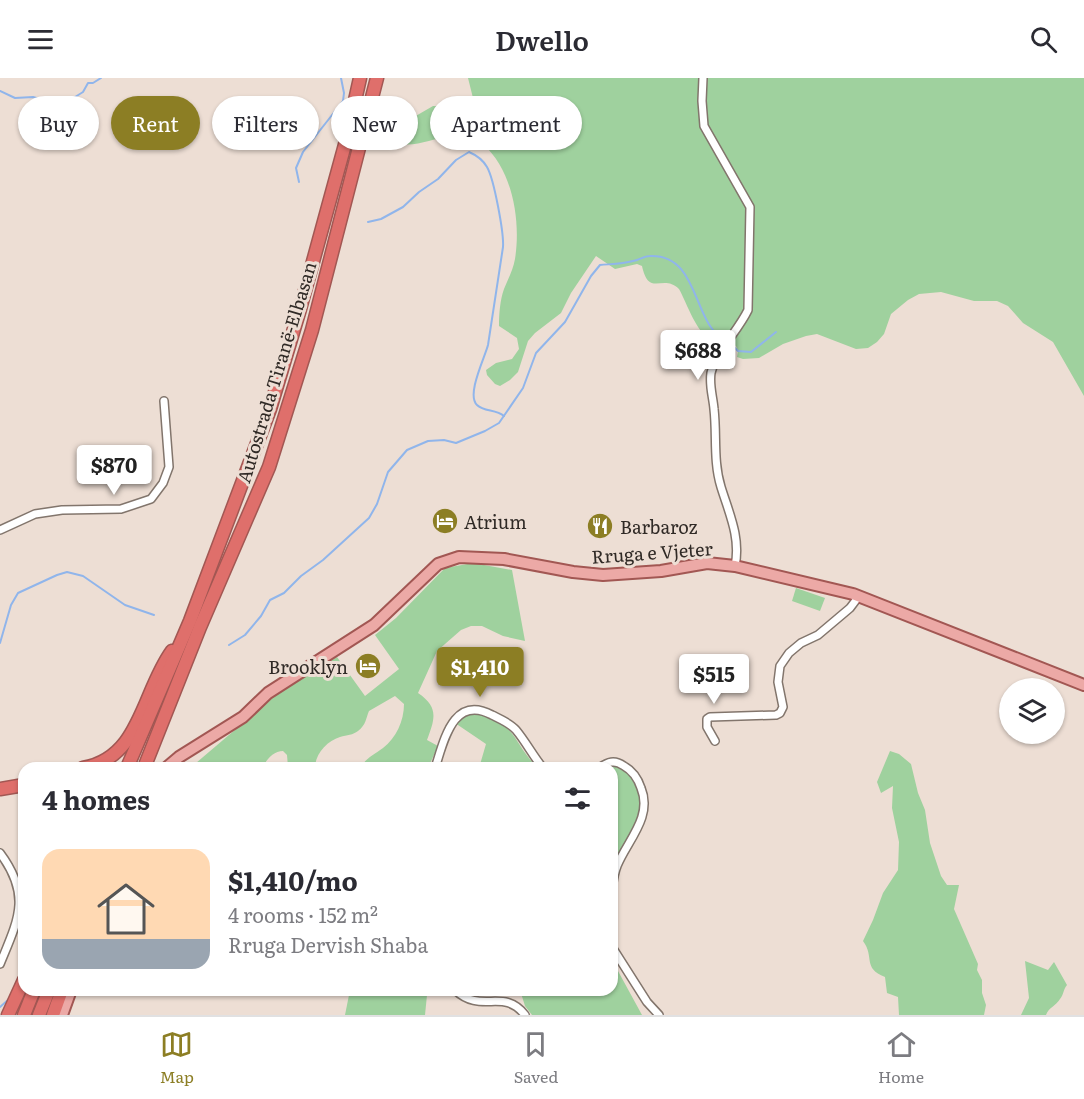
<!DOCTYPE html>
<meta charset="utf-8">
<style>
:root{--surface:#fff;--page:#f2f2f3;--text:#2b2b33;--muted:#7c7c81;--line:#e1e1e2;--accent:#8c7e24}
body{margin:0;font-family:Literata,serif;background:var(--page);color:var(--text);height:100vh;display:flex;flex-direction:column;font-size:22px;white-space:nowrap}
*{box-sizing:border-box;margin:0}
p{font-size:20px;color:var(--muted)}
.icon{flex:none;width:33px;height:33px;fill:none;stroke:currentColor;stroke-width:2;stroke-linecap:round;stroke-linejoin:round}
.map{position:relative;flex:1;overflow:hidden}
.drawer{position:absolute;left:18px;top:684px;width:600px;height:234px;display:flex;flex-direction:column;background:var(--surface);border-radius:18px;box-shadow:0 2px 4px #0004}
.drawer>*{flex:none}
.banner{position:absolute;left:18px;top:18px;width:600px;height:54px;display:flex;gap:12px}
.buttons{position:absolute;left:999px;top:600px;display:grid;gap:12px}
.buttons a{display:grid;place-items:center;width:66px;height:66px;border-radius:50%;background:var(--surface);box-shadow:0 2px 4px #0004;font-size:30px}
.price{position:absolute;translate:-50% -51px;padding:0 14px;border-radius:6px;background:#fff;color:#222;font-size:20px;line-height:39px;filter:drop-shadow(0 2px 3px #0008)}
.price::after{content:'';position:absolute;left:50%;top:36px;width:18px;height:14px;margin-left:-9px;background:inherit;clip-path:polygon(0 0,100% 0,50% 100%)}
.price.active{background:var(--accent);color:#fff}
ul{padding:0;list-style:none}
li{display:flex;align-items:center;gap:18px;height:150px;padding:0 24px}
li span{display:grid;place-items:center;flex:none;width:168px;height:120px;border-radius:18px;color:#555}
li>.icon{margin-inline-start:auto}
span .icon{width:72px;height:72px;fill:#fffc;stroke-width:1}
li b{font-size:26px}
h2{display:flex;justify-content:space-between;align-items:center;height:72px;padding:0 24px;font-size:26px}
.pill{padding:0 21px;border-radius:27px;background:var(--surface);box-shadow:0 2px 4px #0004;font-size:21px;line-height:54px}
.pill.active{background:var(--accent);color:#fff}
header{display:flex;justify-content:space-between;align-items:center;height:78px;padding:0 24px;background:var(--surface);font-size:27px;font-weight:600}
.tabs{display:flex;justify-content:space-around;align-items:center;height:84px;border-top:2px solid var(--line);background:var(--surface);font-size:16px;color:var(--muted)}
.tabs a{display:grid;justify-items:center;gap:3px}
.tabs .active{color:var(--accent)}
.map>svg:first-child{display:block}
.green{fill:#9fd19e}
.lines{fill:none;stroke-linecap:round;stroke-linejoin:round}
.stream{stroke:#90b5eb;stroke-width:2}
.minor-casing{stroke:#82756c;stroke-width:10}
.primary-casing{stroke:#a25753;stroke-width:14}
.motorway-casing{stroke:#a25753;stroke-width:15}
.minor{stroke:#fff;stroke-width:7}
.primary{stroke:#eca9a6;stroke-width:10}
.motorway{stroke:#df6f6b;stroke-width:12}
.labels{text-anchor:middle;dominant-baseline:central;stroke-width:6;stroke-linejoin:round;paint-order:stroke}
.street-label{font-size:18px;fill:#302a26;stroke:#edded4}
.poi-label{font-size:18px;fill:#302a26;stroke:#edded4;text-anchor:start}
</style>
<header><svg class="icon" aria-label="menu" viewBox="0 0 24 24"><path d="M4 6h16M4 12h16M4 18h16"/></svg>Dwello<svg class="icon" aria-label="search" viewBox="0 0 24 24"><circle cx="10" cy="10" r="6"/><path d="M15 15l6 6"/></svg></header>
<div class="map">
<svg width="1084" height="937" viewBox="0 0 1084 937">
<rect width="100%" height="100%" fill="#edded4"/>
<g class="green">
<path d="M468,0h616v318l-31,-54 -30,-19 -15,-17 -11,-5h-23l-33,-9 -22,2 -11,6 -17,14 -7,20 -7,8 -9,6 -12,1 -39,-15 -11,2 -23,8 -24,14 -16,1 -6,-2 1,-6 -2,-5c-8,-3 -16,-1 -24,-5 -17,-10 -24,-36 -33,-52 -16,-16 -30,9 -37,-23l-5,-2 -22,5 -19,-13 -25,37 -10,20 -26,20 -7,8 -10,31 -8,8 -10,6 -5,-2 -8,-9 -1,-5 10,-7 16,-4 7,-10 -2,-11 -18,-12c0,-12 1,-26 5,-37 4,-10 9,-19 11,-30 6,-38 -2,-88 -32,-115 -6,-5 -12,-10 -19,-11 -4,-1 -10,1 -14,2 -17,4 -37,13 -53,8l-1,-13 5,-11 13,-2 19,-11 33,1 7,-9z"/>
<path d="M473,485l39,7 13,71 -22,-5 -21,-10h-11l-10,4 -24,21 -19,42c21,14 17,26 9,47l11,6 -10,22h-67c5,-11 13,-13 22,-20 13,-10 21,-27 21,-44l-9,-8 -26,15c-3,7 -3,14 -11,20 -5,4 -11,4 -18,6 -13,4 -25,17 -25,31l-27,-1 -1,-12 -4,-4c-9,0 -17,8 -20,17h-60l-7,-5 80,-68 61,-38 28,39 34,-27 -24,-34 21,-17 49,-50z"/>
<polygon points="796,510 825,520 820,533 792,523"/>
<path d="M471,635c46,6 40,29 67,55h-59l7,-24 -31,-21 5,-6z"/>
<path d="M890,673l9,3 12,10 7,29 7,17 5,33 11,33 6,9h12l-5,24 24,55 -1,6 5,10v13l4,12 -2,10h-85l-1,-18 -11,-4 -2,-16c-23,-9 -10,-20 -22,-36l10,-21 10,-27 15,-23 1,-28 -7,-34 1,-22 -12,7 -4,-11z"/>
<path d="M609,687c15,4 20,7 27,22 12,24 -5,48 -19,68l-5,-2v-85h-8z"/>
<polygon points="612,882 642,937 532,937 525,928 520,912 612,912"/>
<path d="M1025,883l23,9 6,-8 13,23c-4,5 -3,9 -7,14 -4,7 -11,8 -14,16h-25l8,-17z"/>
<polygon points="350,912 416,912 427,917 425,937 345,937"/>
</g>
<g class="lines">
<g class="stream">
<polyline points="0,13 15,20 33,19 56,26 64,26 83,14 88,5 93,5 101,0"/>
<polyline points="299,104 296,90 303,74 343,23 344,15 341,0"/>
<path d="M368,144l13,-3 22,-12 16,-15 19,-13 18,-19 13,-8c7,3 14,8 18,15 7,12 17,66 16,80l-15,98c-3,12 -22,50 -11,60 7,7 19,4 27,11"/>
<polyline points="733,268 738,273 751,274 776,254"/>
<polyline points="0,565 11,527 18,515 57,497 67,494 83,498 125,527 154,537"/>
<path d="M229,567l16,-10 16,-19 9,-16 14,-7 17,-17 22,-16 46,-42 8,-14 11,-32 19,-22 21,-9 16,-1 12,3 29,-12 14,-8 24,-35 13,-35 29,-31 26,-46 9,-11c11,-1 22,-1 33,-4 6,-1 11,-5 17,-5 50,-2 42,68 75,84"/>
<polyline points="0,929 9,921"/>
</g>
<g class="minor-casing">
<g id="minor">
<path d="M703,0l-1,23 2,25 46,81 -2,103c-10,21 -32,42 -37,63 -2,12 2,24 3,36 3,26 -1,52 7,78 8,26 20,51 14,79"/>
<polyline points="0,452 35,436 62,432 121,431 151,421 163,405 169,389 164,323"/>
<polyline points="715,663 707,649 707,641 710,639 776,637 780,635 783,629 778,604 780,588 789,575 801,565 818,557 850,530 859,518"/>
<path d="M435,690c9,-27 18,-74 57,-53 8,4 18,8 24,15 10,12 17,26 27,38"/>
<path d="M599,690c9,-6 15,-9 25,-2 9,5 14,13 17,22 12,29 -14,53 -24,78 -3,7 -4,16 -5,23"/>
<path d="M0,775c32,43 18,67 0,111"/>
<polyline points="612,869 647,924 659,937"/>
<path d="M455,912c27,25 48,-3 70,25"/>
</g>
</g>
<g class="primary-casing">
<g id="primary">
<polyline points="166,690 179,679 243,639 268,615 374,547 438,486 459,479 504,481 573,494 603,497 661,493 707,485 735,488 853,516 1084,607"/>
<polyline points="62,937 71,912"/>
</g>
</g>
<g class="motorway-casing">
<g id="motorway">
<path d="M83,690c58,-10 59,-76 89,-117"/>
<polyline points="127,690 190,543 270,331 300,231 346,63 360,0"/>
<polyline points="144,690 200,549 269,389 312,252 377,0"/>
<polyline points="0,711 24,707"/>
<polyline points="8,937 24,902"/>
<polyline points="24,937 34,912"/>
<polyline points="39,937 49,912"/>
<polyline points="53,937 62,912"/>
</g>
</g>
<use href="#minor" class="minor"/>
<use href="#primary" class="primary"/>
<use href="#motorway" class="motorway"/>
</g>
<defs>
<g id="hotel-disc" transform="scale(1.35)"><circle r="9.5" fill="#8c7e24" stroke="#edded4"/><path d="M-6-4.5h1.5V1H6V5H4.5V3h-9V5H-6ZM-4 0a1.8 1.8 0 1 1 3.6 0ZM.5 0V-2.5h3Q6-2.5 6 0Z" fill="#fff"/></g>
<g id="restaurant-disc" transform="scale(1.35)"><circle r="9.5" fill="#8c7e24" stroke="#edded4"/><path d="M-5-6h1v4h1v-4h1v4h1v-4h1v5L-1.5 .5V6h-2V.5L-5-1ZM5-6V6H3V1.5H1.5Q1.5-4 5-6Z" fill="#fff"/></g>
</defs>
<g fill-rule="evenodd">
<use href="#hotel-disc" x="445" y="443"/>
<use href="#restaurant-disc" x="600" y="448"/>
<use href="#hotel-disc" x="368" y="588"/>
</g>
<g class="labels">
<g class="street-label">
<text transform="translate(276 294) rotate(-73)">Autostrada Tiranë-Elbasan</text>
<text transform="translate(652 474) rotate(-4)">Rruga e Vjeter</text>
</g>
<g class="poi-label">
<text x="464" y="443">Atrium</text>
<text x="620" y="448">Barbaroz</text>
<text x="348" y="588" text-anchor="end">Brooklyn</text>
</g>
</g>
</svg>
<div class="buttons">
<a><svg class="icon" aria-label="layers" viewBox="0 0 24 24"><path d="M12 4l9 5-9 5-9-5zM3 14l9 5 9-5"/></svg></a>
</div>
<b class="price" style="left:698px;top:303px">$688</b>
<b class="price" style="left:114px;top:418px">$870</b>
<b class="price active" style="left:480px;top:620px">$1,410</b>
<b class="price" style="left:714px;top:627px">$515</b>
<div class="banner">
<a class="pill">Buy</a>
<a class="pill active">Rent</a>
<a class="pill">Filters</a>
<a class="pill">New</a>
<a class="pill">Apartment</a>
</div>
<section class="drawer">
<h2>4 homes<svg class="icon" aria-label="filters" viewBox="0 0 24 24"><path d="M4 7h16M4 17h16"/><circle cx="9" cy="7" r="2"/><circle cx="15" cy="17" r="2"/></svg></h2>
<ul>
<li><span style="background:linear-gradient(#ffd9b3 75%,#9aa5b1 0)"><svg class="icon" aria-label="home" viewBox="0 0 24 24"><path d="M3 11l9-7 9 7M6 9v11h12V9"/></svg></span><div><b>$1,410/mo</b><p>4 rooms · 152 m²</p><p>Rruga Dervish Shaba</p></div></li>
</ul>
</section>
</div>
<nav class="tabs">
<a class="active"><svg class="icon" aria-label="map" viewBox="0 0 24 24"><path d="M3 6l6-2 6 2 6-2v14l-6 2-6-2-6 2zM9 4v14M15 6v14"/></svg>Map</a>
<a><svg class="icon" aria-label="saved" viewBox="0 0 24 24"><path d="M7 4h10v16l-5-4-5 4z"/></svg>Saved</a>
<a><svg class="icon" aria-label="home" viewBox="0 0 24 24"><path d="M3 11l9-7 9 7M6 9v11h12V9"/></svg>Home</a>
</nav>
